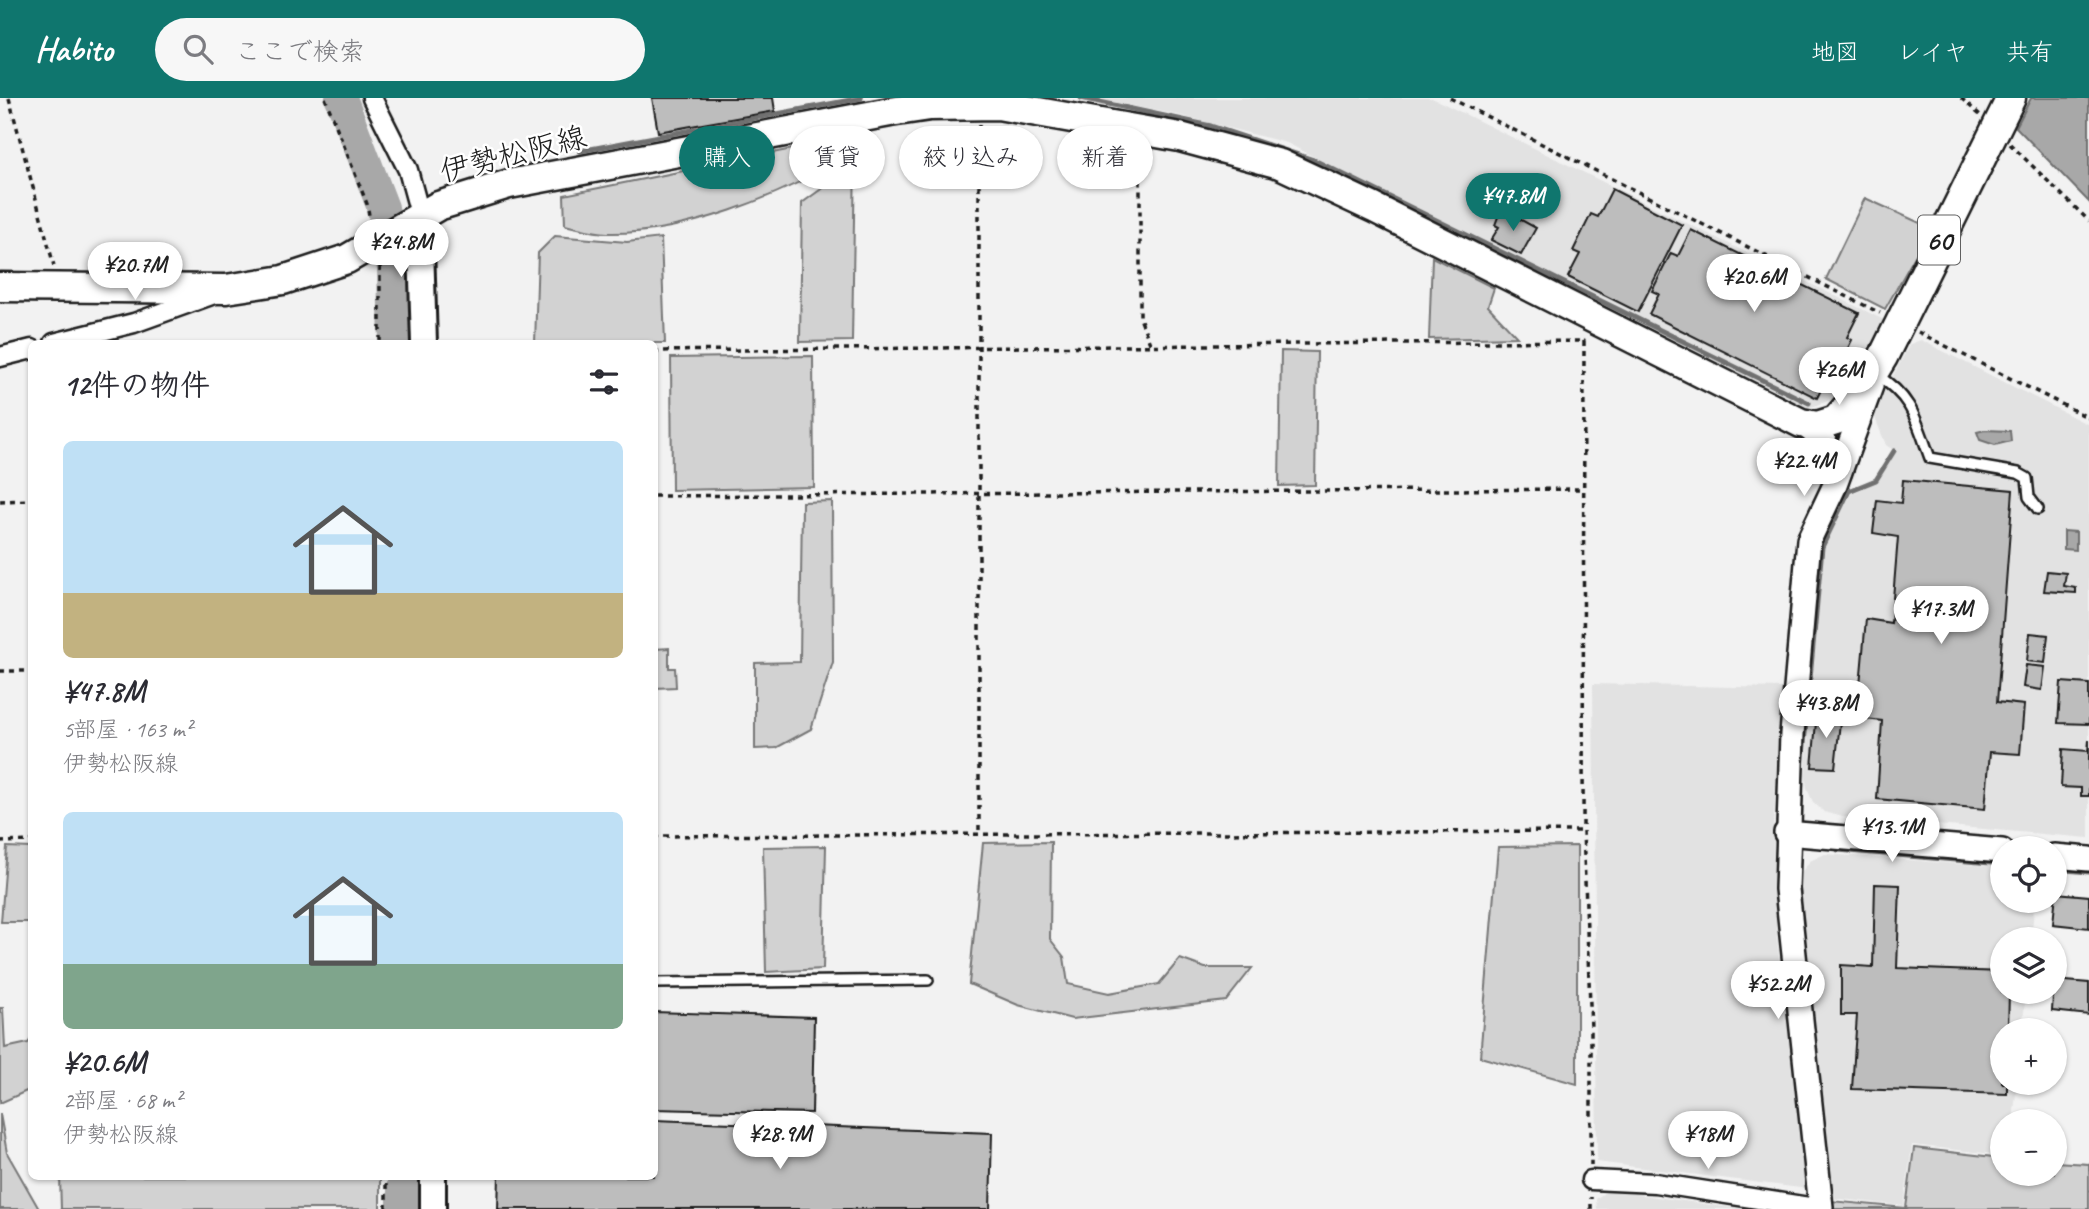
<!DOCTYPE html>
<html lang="ja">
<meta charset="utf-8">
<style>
:root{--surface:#fff;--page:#f7f7f7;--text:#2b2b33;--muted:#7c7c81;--accent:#0f766e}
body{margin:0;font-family:Caveat,"Klee One",sans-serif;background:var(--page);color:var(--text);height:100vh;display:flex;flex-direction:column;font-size:26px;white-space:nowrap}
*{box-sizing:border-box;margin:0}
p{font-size:23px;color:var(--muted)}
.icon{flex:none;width:38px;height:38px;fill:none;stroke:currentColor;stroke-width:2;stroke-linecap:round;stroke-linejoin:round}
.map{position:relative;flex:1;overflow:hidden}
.sheet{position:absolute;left:28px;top:242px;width:630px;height:840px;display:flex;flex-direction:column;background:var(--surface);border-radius:10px;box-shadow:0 2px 5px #0004}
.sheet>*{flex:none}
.hud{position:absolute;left:679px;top:28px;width:665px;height:63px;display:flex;gap:14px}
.buttons{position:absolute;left:1990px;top:738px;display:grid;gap:14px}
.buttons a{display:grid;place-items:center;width:77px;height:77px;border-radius:50%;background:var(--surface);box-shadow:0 2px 5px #0004;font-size:35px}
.price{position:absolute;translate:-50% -60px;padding:0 16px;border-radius:24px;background:#fff;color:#222;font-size:23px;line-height:46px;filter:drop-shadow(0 2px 4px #0008)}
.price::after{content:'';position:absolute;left:50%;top:42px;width:21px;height:16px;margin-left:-10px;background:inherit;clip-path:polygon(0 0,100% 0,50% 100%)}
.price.on{background:var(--accent);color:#fff}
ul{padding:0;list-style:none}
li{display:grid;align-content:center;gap:14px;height:371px;padding:0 35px}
li span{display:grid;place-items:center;height:217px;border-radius:10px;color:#555}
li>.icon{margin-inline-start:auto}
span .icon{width:126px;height:126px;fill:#fffc;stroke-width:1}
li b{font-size:30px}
h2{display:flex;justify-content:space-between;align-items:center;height:84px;padding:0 35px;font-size:30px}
.pill{padding:0 24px;border-radius:32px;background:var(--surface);box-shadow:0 2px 5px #0004;font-size:24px;line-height:63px}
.pill.on{background:var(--accent);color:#fff}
header{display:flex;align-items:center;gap:42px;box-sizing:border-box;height:98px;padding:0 35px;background:var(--accent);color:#fff}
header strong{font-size:33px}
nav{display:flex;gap:38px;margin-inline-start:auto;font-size:24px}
.search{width:490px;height:63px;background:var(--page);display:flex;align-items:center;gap:18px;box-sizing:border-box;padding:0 24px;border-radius:38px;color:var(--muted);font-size:26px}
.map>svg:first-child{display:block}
.built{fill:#e2e2e2}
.green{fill:#d2d2d2;stroke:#777;stroke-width:2}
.water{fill:#a8a8a8;stroke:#707070;stroke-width:2}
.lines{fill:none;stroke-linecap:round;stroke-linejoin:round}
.stream{stroke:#707070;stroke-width:5}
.river{stroke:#a8a8a8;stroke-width:32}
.building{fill:#bdbdbd;stroke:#1c1c1c;stroke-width:2}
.service-casing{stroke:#1c1c1c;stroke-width:14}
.minor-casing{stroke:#1c1c1c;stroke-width:23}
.tertiary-casing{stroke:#1c1c1c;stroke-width:28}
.secondary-casing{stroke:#1c1c1c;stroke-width:30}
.primary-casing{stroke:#1c1c1c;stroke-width:33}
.path{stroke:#1c1c1c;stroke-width:3.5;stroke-dasharray:5 5;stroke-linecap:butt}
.service{stroke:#fff;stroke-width:9}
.minor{stroke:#fff;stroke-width:18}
.tertiary{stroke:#fff;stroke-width:23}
.secondary{stroke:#fff;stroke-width:24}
.primary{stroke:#fff;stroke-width:28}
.labels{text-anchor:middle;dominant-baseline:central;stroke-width:5;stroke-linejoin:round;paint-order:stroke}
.shield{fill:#fff;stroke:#606060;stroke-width:2}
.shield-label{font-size:28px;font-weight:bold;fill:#1c1c1c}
.street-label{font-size:30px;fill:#1c1c1c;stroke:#fff}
</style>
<header>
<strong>Habito</strong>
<div class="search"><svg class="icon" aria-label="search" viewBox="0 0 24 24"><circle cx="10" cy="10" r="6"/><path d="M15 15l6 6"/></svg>ここで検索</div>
<nav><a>地図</a><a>レイヤ</a><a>共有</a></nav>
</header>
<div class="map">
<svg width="2089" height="1111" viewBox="0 0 2089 1111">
<rect width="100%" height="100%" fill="#f2f2f2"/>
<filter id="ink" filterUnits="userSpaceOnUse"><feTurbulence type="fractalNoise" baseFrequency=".0143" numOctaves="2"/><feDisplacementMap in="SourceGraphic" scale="14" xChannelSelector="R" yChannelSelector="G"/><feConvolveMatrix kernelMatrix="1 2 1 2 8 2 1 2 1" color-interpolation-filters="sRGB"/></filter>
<g filter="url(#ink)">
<g class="built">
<polygon points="1089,0 1432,0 1884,222 1844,297 1806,311 1287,45 1178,17"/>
<polygon points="1921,242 2089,327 2089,740 1843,719 1824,714 1813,704 1807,691 1805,676 1824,449 1851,396 1878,383 1896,354 1886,347 1873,315 1910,246"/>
<polygon points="1593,586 1782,590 1773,733 1777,841 1808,1091 1597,1064"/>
<polygon points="1825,756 2002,769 2002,803 2019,803 2019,808 2034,812 2031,842 2002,842 2002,894 2026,894 2022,933 2002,933 2002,985 2017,985 2013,1024 2002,1024 2002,1057 1912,1047 1904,1108 1831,1100 1796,790 1800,776 1810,763"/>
<polygon points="1608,1092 1740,1111 1597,1111 1596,1101"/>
</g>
<g class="green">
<path d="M847,40l-2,20c-66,38 -160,77 -238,75 -13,0 -28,-5 -42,-8l-1,-30z"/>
<polygon points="855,60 852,243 800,244 802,105 842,76"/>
<polygon points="1865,100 1931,130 1885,211 1826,181"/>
<polygon points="555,138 627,144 661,140 665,245 535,245 538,155"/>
<polygon points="1432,159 1494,190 1488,208 1517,239 1429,241"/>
<polygon points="1281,253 1317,254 1315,387 1279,388"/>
<polygon points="813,258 814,389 672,392 671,260"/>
<polygon points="832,403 833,564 811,631 776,650 755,651 755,565 800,564 802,404"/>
<polygon points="669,550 669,570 675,570 676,589 655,590 655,551"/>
<polygon points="1051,744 1050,841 1064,859 1068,886 1109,895 1159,886 1180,861 1205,870 1252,870 1226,903 1072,921 1018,907 969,886 983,745"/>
<polygon points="826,748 823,871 766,874 763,749"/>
<polygon points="1577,748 1577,986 1480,959 1498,749"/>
<polygon points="7,749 31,750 31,824 1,824"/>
<polygon points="0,910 3,910 5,950 28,945 32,940 31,991 0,1005"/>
<polygon points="0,1016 7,1055 39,1111 0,1111"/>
<polygon points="1914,1050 2002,1060 2002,1076 2054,1076 2055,1064 2089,1066 2089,1111 1832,1111 1831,1103 1906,1110"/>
<polygon points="60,1078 380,1078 380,1111 61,1111"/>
</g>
<g class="water">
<polygon points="2031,0 2089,0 2089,104 2016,29"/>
<polygon points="1985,332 2010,333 2011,343 1995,347 1980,342 1977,334"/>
<polygon points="2064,433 2076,434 2076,452 2064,451"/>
</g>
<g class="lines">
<g class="stream">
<polyline points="1081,0 1211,28 1314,62 1809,305"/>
<polyline points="580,53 861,0"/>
<polyline points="1802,669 1822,449 1849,393 1876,382 1894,353"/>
<polyline points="1838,752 2002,766"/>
<polyline points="2054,771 2089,774"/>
</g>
<g class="river">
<polyline points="341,0 383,110 393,171 395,245"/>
<polyline points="403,1111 403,1078"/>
</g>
</g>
<g class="building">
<polygon points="652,0 773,0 775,13 658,34"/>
<polygon points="1612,91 1682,127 1638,214 1568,179 1580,156 1573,153 1591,116 1598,119"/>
<polygon points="1501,111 1536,130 1521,157 1491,142 1499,129 1495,127"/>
<polygon points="1691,132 1859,215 1847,239 1852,242 1834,279 1829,276 1817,300 1649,216 1659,196 1652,193 1671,155 1678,158"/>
<polygon points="1903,382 2013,392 1997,604 2024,607 2020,656 1990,654 1985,711 1877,701 1882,623 1857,620 1866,521 1891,525 1898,439 1873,435 1877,402 1901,405"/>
<polygon points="2047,473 2066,475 2064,488 2076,490 2076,495 2044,493"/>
<polygon points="2030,535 2048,537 2045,565 2027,563"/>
<polygon points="2026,567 2045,569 2042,592 2023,589"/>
<polygon points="2061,584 2089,586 2089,626 2058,625"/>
<polygon points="1817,613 1841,615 1835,670 1812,669"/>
<polygon points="2089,642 2089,698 2081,698 2081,690 2061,689 2063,651 2088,653"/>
<polygon points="1875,786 1900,787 1897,870 2002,874 2002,894 2009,894 2008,933 2002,933 2002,985 2007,985 2007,996 1852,991 1857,917 1841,917 1841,867 1873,869"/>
<polygon points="2056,795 2089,798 2089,830 2053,826"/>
<polygon points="2054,882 2089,885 2089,917 2052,913"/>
<polygon points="654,914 814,919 812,1015 654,1011"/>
<polygon points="654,1022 992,1035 990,1111 498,1111 499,1078 654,1078"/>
</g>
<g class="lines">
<g class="service-casing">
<g id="service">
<path d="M1877,277c36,23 39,45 53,83l88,15 9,5 2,19 9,12"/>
<polyline points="654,885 928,882"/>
</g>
</g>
<g class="minor-casing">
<g id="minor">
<polyline points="372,0 408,72 420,116"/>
<polyline points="54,245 134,225 217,195"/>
<polyline points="0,259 32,251"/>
<polyline points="1591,1082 1655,1085 1822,1111"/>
</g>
</g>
<g class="tertiary-casing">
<g id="tertiary">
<path d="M1801,325c21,14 32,25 38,50"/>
<polyline points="1786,735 2002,753"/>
<polyline points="2054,758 2089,761"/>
<polyline points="1821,1109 1787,791 1792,636 1809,442 1835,387 1871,288"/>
</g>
</g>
<g class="secondary-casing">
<g id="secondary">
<polyline points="420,116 424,245"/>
<polyline points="433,1078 433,1111"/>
</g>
</g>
<g class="primary-casing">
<polyline id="primary" points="0,189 226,191 283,182 347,161 438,108 509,86 890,14 930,8 998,7 1180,39 1280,66 1374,110 1801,325 1817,328 1836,322 1866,287 1883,259 2011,0"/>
</g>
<g class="path">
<polyline points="9,0 54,168"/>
<polyline points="325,0 367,106 370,123"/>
<polyline points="1450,0 1880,215"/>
<polyline points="1961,0 1980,17"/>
<polyline points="979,27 979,735"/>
<polyline points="2010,46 2089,123"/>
<polyline points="1137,53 1140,64 1140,220 1151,248"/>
<polyline points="380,168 380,245"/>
<polyline points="1918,234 2089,320"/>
<polyline points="654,253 1584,243 1583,733 1591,931 1591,1067"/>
<polyline points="654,398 1581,391"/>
<polyline points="0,403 32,402"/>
<polyline points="0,573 32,573"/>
<polyline points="654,738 1583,733"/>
<polyline points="0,744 32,743"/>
<polyline points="386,1111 386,1078"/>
<polyline points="1591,1111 1591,1099"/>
</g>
<use href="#service" class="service"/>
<use href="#minor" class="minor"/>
<use href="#tertiary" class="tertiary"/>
<use href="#secondary" class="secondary"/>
<use href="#primary" class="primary"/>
</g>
</g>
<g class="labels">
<rect class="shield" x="1918" y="117.5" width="42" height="49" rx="5"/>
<g class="shield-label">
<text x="1939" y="142">60</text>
</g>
<g class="street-label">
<text transform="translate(513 56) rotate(-14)">伊勢松阪線</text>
</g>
</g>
</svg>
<div class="buttons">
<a><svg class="icon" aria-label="locate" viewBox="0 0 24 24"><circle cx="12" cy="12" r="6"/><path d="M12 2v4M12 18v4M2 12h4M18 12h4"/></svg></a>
<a><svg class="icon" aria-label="layers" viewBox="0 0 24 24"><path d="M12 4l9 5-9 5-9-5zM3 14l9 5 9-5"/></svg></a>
<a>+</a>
<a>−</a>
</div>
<b class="price on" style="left:1513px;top:135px">¥47.8M</b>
<b class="price" style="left:401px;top:181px">¥24.8M</b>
<b class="price" style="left:135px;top:204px">¥20.7M</b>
<b class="price" style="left:1754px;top:216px">¥20.6M</b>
<b class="price" style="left:1839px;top:309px">¥26M</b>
<b class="price" style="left:1804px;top:400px">¥22.4M</b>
<b class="price" style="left:1941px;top:548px">¥17.3M</b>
<b class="price" style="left:1826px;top:642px">¥43.8M</b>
<b class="price" style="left:1892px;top:766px">¥13.1M</b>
<b class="price" style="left:1778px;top:923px">¥52.2M</b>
<b class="price" style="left:780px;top:1073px">¥28.9M</b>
<b class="price" style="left:1708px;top:1073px">¥18M</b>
<div class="hud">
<a class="pill on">購入</a>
<a class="pill">賃貸</a>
<a class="pill">絞り込み</a>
<a class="pill">新着</a>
</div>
<section class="sheet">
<h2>12件の物件<svg class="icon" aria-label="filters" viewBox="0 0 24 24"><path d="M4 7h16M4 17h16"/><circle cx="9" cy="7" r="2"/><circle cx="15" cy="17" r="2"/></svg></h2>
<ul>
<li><span style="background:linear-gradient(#bfe0f5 70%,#c2b280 0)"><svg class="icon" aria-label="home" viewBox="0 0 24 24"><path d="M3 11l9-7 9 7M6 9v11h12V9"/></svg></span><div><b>¥47.8M</b><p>5部屋 · 163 m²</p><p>伊勢松阪線</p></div></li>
<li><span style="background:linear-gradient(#bfe0f5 70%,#7fa58c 0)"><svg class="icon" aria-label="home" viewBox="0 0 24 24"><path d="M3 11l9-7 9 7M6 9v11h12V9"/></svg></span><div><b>¥20.6M</b><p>2部屋 · 68 m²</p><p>伊勢松阪線</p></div></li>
</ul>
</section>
</div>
